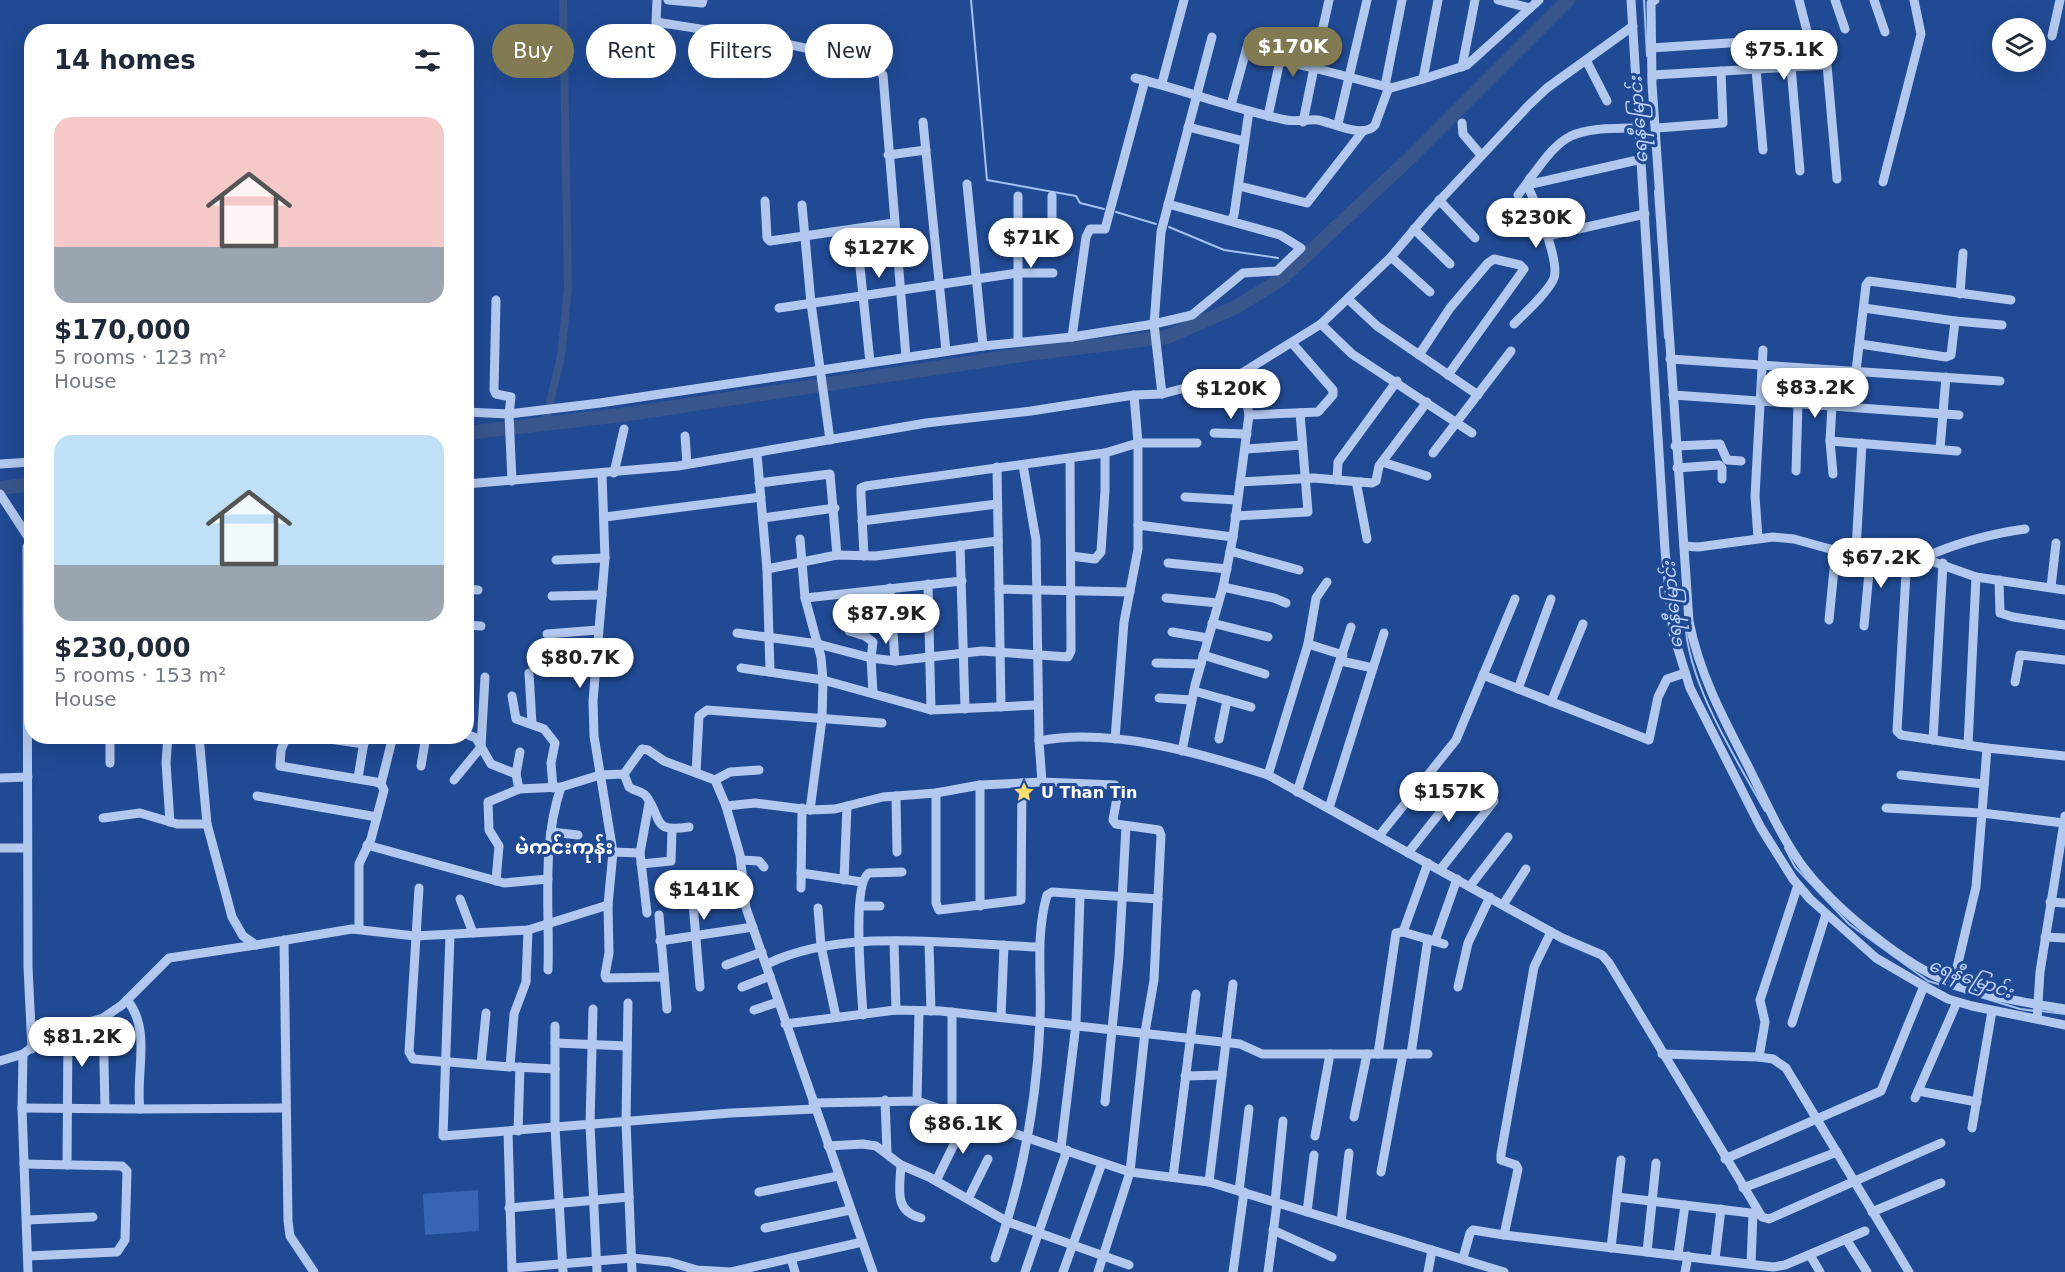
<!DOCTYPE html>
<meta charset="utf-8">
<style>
:root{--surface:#fff;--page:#f2f2f3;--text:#1f2937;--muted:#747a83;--accent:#827a52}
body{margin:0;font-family:"DejaVu Sans","Noto Sans Myanmar",sans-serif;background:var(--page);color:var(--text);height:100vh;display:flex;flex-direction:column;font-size:22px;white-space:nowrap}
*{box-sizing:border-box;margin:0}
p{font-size:20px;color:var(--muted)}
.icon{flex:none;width:33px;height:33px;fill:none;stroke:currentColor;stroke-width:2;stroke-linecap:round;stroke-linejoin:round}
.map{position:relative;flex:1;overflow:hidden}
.panel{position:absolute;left:24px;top:24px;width:450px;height:720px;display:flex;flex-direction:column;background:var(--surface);border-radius:24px;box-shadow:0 6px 24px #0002}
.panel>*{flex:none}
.top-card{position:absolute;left:492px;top:24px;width:570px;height:54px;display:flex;gap:12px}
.controls{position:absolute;left:1992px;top:18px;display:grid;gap:12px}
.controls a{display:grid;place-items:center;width:54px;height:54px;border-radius:50%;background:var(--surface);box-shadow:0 6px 24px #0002;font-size:30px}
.price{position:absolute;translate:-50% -51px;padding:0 14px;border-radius:21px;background:#fff;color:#222;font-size:20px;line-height:39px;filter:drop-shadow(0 2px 3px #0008)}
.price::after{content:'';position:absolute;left:50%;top:36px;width:18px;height:14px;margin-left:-9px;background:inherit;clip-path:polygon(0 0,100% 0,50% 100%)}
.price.on{background:var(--accent);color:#fff}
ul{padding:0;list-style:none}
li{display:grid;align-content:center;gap:12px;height:318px;padding:0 30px}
li span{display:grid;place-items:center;height:186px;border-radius:18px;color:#555}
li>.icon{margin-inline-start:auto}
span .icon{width:108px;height:108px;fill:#fffc;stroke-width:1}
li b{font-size:26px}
h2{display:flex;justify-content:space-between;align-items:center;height:72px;padding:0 30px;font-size:26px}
.tag{padding:0 21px;border-radius:27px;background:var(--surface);box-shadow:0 6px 24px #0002;font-size:21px;line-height:54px}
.tag.on{background:var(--accent);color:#fff}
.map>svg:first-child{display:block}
.green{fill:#3765b1}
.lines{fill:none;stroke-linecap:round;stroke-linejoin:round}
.stream{stroke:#a5c2ef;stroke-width:2}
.canal{stroke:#38568b;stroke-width:8}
.river{stroke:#38568b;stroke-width:14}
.minor{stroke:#b2c8ee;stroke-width:9}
.labels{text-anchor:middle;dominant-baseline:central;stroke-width:6;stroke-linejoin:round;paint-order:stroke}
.poi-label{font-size:16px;font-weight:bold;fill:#fff;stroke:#204a93;text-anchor:start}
.water-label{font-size:18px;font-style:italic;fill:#bed3f4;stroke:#204a93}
.quarter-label{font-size:20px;font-weight:bold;fill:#fff;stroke:#204a93}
</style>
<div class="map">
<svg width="2065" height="1272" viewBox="0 0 2065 1272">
<rect width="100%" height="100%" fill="#204a93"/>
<polygon class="green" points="478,1190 479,1231 425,1235 423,1194"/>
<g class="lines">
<g class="stream">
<polyline points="971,0 987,180 1076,196 1080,203 1104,209"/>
<polyline points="1644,0 1647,56"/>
<polyline points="1655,191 1665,338"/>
<polyline points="1116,212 1156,224"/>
<polyline points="1169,227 1224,250 1278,258"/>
<path d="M1685,622c4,64 49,133 80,189"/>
<polyline points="1785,848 1795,867 1849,924 1928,981 2020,1009 2035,1011"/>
<polyline points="2041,1011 2065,1014"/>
</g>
<g class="canal">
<polyline points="550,402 561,357 568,288 563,0"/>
<polyline points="545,423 547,416"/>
</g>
<g class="river">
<polyline points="466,433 622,415 1035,353 1167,337 1236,307 1280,280 1410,158 1568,0"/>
<polyline points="0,488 32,484"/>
</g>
<g class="minor">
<path d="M657,0l-1,22c37,6 209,30 227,53l23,282"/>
<polyline points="668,0 702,3 703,0"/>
<polyline points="1329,0 1314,68 1391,88 1423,79 1467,65 1539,0"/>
<polyline points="1498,0 1530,8"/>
<polyline points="1631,0 1665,550 1673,633 1690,688 1761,828 1793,879 1810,899 1876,958 1924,986 1948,999 1972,1006 2065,1025"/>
<path d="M1655,0l-4,3 1,81 37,537c10,52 34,97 58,143 17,34 32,69 54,100 31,42 104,103 153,120 35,13 74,19 111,25"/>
<polyline points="1799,0 1811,47"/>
<polyline points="1835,0 1845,29"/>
<polyline points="1874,0 1885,32"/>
<polyline points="2052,36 2060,0"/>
<polyline points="1651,48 1809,38"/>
<polyline points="1586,60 1607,101"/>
<polyline points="1462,67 1475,0"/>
<polyline points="1791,67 1800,171"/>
<polyline points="1756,69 1763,150"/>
<polyline points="1652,75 1827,65 1837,179"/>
<path d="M1135,78c50,12 101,32 151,42 11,2 22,-1 32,0 15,3 46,19 57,5l14,-38"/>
<polyline points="1423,79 1438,0"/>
<polyline points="1162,83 1184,0"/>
<polyline points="1385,86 1402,0"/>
<polyline points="1231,105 1249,40"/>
<polyline points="1268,116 1279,65 1283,61 1314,68 1303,122"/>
<polyline points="923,122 946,351"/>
<polyline points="1462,123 1463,134 1481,155"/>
<polyline points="1338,124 1367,0"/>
<polyline points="1188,127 1244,141"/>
<polyline points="1657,128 1723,123 1721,71"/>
<polyline points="888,155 926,150"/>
<polyline points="1883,182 1921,34 1914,0"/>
<polyline points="967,184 983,346"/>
<polyline points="1527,185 1642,159"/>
<polyline points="1239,186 1307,203 1363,131"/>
<path d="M1518,195c46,-61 42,-67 122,-67"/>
<polyline points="1018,196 1018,342"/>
<polyline points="1439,200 1475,238"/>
<polyline points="765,201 767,238 770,241 894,223"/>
<polyline points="802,205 811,303 830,440"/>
<polyline points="1231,220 1234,215 1249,111"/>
<polyline points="856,229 870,362"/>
<polyline points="1414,229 1450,264"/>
<polyline points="1547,236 1645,214"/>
<polyline points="1018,237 1062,239"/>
<polyline points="1052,238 1052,196"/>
<polyline points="1391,257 1430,292"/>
<polyline points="1960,294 1963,253"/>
<polyline points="1348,299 1377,326 1478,395"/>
<polyline points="496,300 494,390 496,394 511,397 509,414 512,481"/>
<polyline points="779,308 1018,273 1053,273"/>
<polyline points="1955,321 2002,325"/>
<polyline points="1321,324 1352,354 1472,433"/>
<path d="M1514,324c11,-11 35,-33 40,-46 6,-17 -19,-77 -27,-93l3,-7"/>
<polyline points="1072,337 1086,237 1090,229 1105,229 1145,80"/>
<polyline points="1860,344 1946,357 1951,355 1955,321 1864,308"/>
<polyline points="1419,355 1450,308 1488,263 1494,259 1520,265 1524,269 1448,375"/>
<polyline points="1670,359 2000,381"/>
<polyline points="1856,371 1866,285 1869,281 2011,300"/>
<polyline points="1162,394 1154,324 1161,232 1212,37"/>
<polyline points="1673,395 1959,415"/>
<polyline points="466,412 509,414 600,403 983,346 1072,337 1154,324 1192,315 1243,273 1277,271 1301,248 1280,235 1168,204"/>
<polyline points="1249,415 1318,412 1333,395 1333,390 1292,343"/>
<polyline points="1214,433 1247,434"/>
<polyline points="685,436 687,464"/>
<polyline points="1830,441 1957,451"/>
<polyline points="1675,446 1720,444 1727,460 1741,461"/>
<polyline points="1246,449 1302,445"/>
<polyline points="1940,449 1946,377"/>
<polyline points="1433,453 1511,351"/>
<polyline points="757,454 767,569 770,672"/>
<polyline points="1382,462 1427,476"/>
<polyline points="0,464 32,462"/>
<polyline points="1023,465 1036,540 1039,741"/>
<polyline points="997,467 1001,707"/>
<polyline points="1677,468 1719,465 1722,468 1722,479"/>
<polyline points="1796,471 1799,368"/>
<polyline points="614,473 624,429"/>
<polyline points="602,474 605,558 593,701 594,736 613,852 608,905 609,953 605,975 606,978 664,977"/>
<polyline points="1833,474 1830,441 1834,370"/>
<polyline points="1337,480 1338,462 1397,381"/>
<polyline points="1240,482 1314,478 1372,483 1376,481 1379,466 1427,402"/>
<polyline points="1361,482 1357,486 1367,539"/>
<polyline points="759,483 830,474 837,555"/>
<polyline points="466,484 678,466 926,423 1031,411 1134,395 1162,394 1242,373 1321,324 1391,257 1429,212 1528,106 1547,88 1633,26"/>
<polyline points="0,494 30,540"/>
<polyline points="1185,497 1237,500"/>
<polyline points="1235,516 1308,512 1300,413"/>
<polyline points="605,517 761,497"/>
<polyline points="763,518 835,508"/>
<polyline points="862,521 997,504"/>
<polyline points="1138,525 1233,537"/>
<polyline points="1758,538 1755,496 1763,350"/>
<polyline points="32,539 27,547 28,967 32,1049"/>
<polyline points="800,539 805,598 821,657 823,680 822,719 810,810"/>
<polyline points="960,545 965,709"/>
<polyline points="1684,546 1698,547 1773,537 1794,539 1830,549 1917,556 1976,577 2065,590"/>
<polyline points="1856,550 1862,443"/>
<polyline points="1230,551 1299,570"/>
<polyline points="1907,555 1897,731 1901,735 1987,748"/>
<polyline points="864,556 861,495 861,488 866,486 1105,453 1138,443 1197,443"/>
<polyline points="1071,556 1095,559 1101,552 1105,491 1105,453"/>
<path d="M1923,558c33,-15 66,-24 102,-29"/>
<polyline points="556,560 605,558"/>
<polyline points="1168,563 1227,569"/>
<polyline points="767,569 837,555 875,556 998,541"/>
<polyline points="1999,580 2000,613 2013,617 2065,625"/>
<polyline points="928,584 931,710"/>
<polyline points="1223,587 1274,598 1286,603"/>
<polyline points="2051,587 2056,543"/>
<polyline points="890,588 895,661"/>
<polyline points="466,589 478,590"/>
<polyline points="999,589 1130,592"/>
<polyline points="552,596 602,595"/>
<polyline points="805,598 962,581"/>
<polyline points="1166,598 1218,603"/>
<polyline points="1829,620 1836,549"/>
<polyline points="1212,623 1268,637"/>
<polyline points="466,625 481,626"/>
<polyline points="1864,626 1871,551"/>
<polyline points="849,631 865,636 873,642 871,658 873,693"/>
<polyline points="1172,632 1208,638"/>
<polyline points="737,633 818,644 871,658 895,661 982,651 1068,657 1071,651 1070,458"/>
<polyline points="547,634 598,630"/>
<polyline points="1308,644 1343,655"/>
<polyline points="1203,655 1265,674"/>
<polyline points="1341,661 1373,668"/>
<polyline points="1156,663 1201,664"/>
<polyline points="741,668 823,680 931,710 1037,705"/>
<polyline points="529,673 532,724"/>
<polyline points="1483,675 1649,740 1658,697 1667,679 1685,673"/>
<polyline points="2015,682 2020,655 2065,660"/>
<polyline points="1518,689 1551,599"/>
<polyline points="1194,691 1251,707"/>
<polyline points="512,696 516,719 544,729 555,743 551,763 553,788"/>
<polyline points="1159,698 1192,700"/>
<polyline points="1551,702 1583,624"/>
<polyline points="466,734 476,738 491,764 516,774"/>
<polyline points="110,736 110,763"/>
<polyline points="168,736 166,763 170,822"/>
<polyline points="199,736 207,824 232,917 243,936 256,945 352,929 415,936 528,930 608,905"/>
<polyline points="287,736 281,750 280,766 376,782 381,784 384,790 371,839 359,864 359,929"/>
<polyline points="309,736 364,744"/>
<polyline points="1115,739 1124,622 1138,549 1138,443 1134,395"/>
<polyline points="1219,739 1227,700"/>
<polyline points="1933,740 1943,563"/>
<polyline points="1968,745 1976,577"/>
<polyline points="1182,751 1195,685 1223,587 1233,537 1249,415 1242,373"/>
<polyline points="421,766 426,736"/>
<polyline points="696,773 699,716 707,710 882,723"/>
<path d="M624,774l5,13c5,4 13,4 17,9 17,23 5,37 43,31"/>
<polyline points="1268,775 1308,644 1316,598 1327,582"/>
<polyline points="1901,775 1984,784"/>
<polyline points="0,778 28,777"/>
<polyline points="358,778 365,736"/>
<polyline points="454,780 481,747 485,677"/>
<polyline points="715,780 730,772 759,770"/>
<polyline points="1042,782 1115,785 1118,792 1113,820 1116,824 1159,830 1161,835 1154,980 1145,1032 1130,1172 1098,1272"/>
<polyline points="381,784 393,736"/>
<polyline points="980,785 980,906"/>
<polyline points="519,789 516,774 520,752"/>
<polyline points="1297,792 1351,627"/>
<polyline points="936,793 936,903 939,910 1021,900 1022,783"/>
<polyline points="257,796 377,817"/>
<polyline points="896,796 897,852"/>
<path d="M726,806l29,-3 55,7 25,-1 48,-12 53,-4 44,-8 62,-3 -3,-41c71,-14 161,12 229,34l294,163 40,17 7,8 153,254 7,2 172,-76"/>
<polyline points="1329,808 1384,633"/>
<polyline points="1886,808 1982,813 1976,887 1953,984"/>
<polyline points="103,818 140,813 177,824 207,824"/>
<polyline points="2064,823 1982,813 1987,748 2065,756"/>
<polyline points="551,832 578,835"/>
<polyline points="1379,836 1456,740 1515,599"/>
<polyline points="367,845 504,883 548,879"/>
<polyline points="0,848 27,848"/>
<polyline points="613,852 640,853"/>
<polyline points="1408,853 1468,777"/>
<polyline points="741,860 759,861 764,867"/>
<polyline points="641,864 671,861 672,830"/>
<polyline points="1440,870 1494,801"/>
<polyline points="801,873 862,882"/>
<polyline points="844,880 847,806"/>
<polyline points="496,881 499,846 489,830 488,802 519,789 561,787"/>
<polyline points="1470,886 1508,837"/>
<polyline points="419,888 409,1052 413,1059 510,1067 514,1014 526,982 528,930"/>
<polyline points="801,888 802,808"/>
<polyline points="460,899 473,933"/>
<polyline points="2050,902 2065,903"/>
<polyline points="693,903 700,987"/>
<polyline points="1503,905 1526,869"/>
<polyline points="860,906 880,906"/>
<polyline points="818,908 821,946 836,1017"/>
<polyline points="647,913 640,853 649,803"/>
<polyline points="659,915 667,1009"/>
<polyline points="1403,932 1428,863"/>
<polyline points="450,935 443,1136 731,1113 815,1109"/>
<polyline points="2045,937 2065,938"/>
<polyline points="284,940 288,1221 290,1236 314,1272"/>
<polyline points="660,941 753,927"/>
<polyline points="1435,941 1457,879"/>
<polyline points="894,942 896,1010"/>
<polyline points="929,943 931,1011"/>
<path d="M767,964c77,-37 187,-20 272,-17"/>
<polyline points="726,965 762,952"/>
<path d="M548,970c2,-61 -7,-124 13,-183l39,-12 24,-1 18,-25 6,1 16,11 51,19 11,26 14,49 6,53 127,364"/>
<polyline points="742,987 770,976"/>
<polyline points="1458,987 1468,943 1490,897"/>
<polyline points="628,1003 626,1121 632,1272"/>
<polyline points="593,1009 590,1124 597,1272"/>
<polyline points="754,1010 778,1002"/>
<polyline points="952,1012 952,1112"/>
<path d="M863,1015c-1,-23 -12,-131 6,-142l33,-1"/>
<polyline points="1001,1017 1004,945"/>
<polyline points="103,1018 105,1108"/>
<polyline points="2037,1019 2040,972 2065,816"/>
<polyline points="1792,1023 1826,914"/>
<polyline points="785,1024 896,1010 941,1011 1240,1044 1262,1054 1428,1054"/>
<polyline points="555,1026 555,1127 563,1272"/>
<polyline points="555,1043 627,1046"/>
<polyline points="23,1054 22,1108 28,1272"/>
<polyline points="1378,1054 1396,933 1403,932 1444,944"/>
<polyline points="1411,1054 1428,939"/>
<polyline points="1662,1054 1759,1057 1773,1059 1786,1068 1909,1272"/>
<polyline points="1759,1057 1765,1022 1760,1000 1798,885"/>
<polyline points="0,1061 23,1054 51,1033 103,1018 122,1005 169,958 256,945"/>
<polyline points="481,1064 486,1013"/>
<polyline points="515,1067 555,1069"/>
<polyline points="1185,1076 1222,1075"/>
<polyline points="1918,1091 1977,1102"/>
<polyline points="1915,1098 1957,1002"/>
<polyline points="885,1100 887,1153"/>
<polyline points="917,1101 919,1011"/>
<polyline points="1105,1102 1119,957 1126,826"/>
<polyline points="813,1103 917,1101 1130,1172 1209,1182 1504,1272"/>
<path d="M22,1108l118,1c-5,-36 12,-79 -13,-109"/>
<polyline points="140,1109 285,1108"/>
<polyline points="1354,1117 1367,1054"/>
<polyline points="1972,1128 1992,1011"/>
<polyline points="518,1131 520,1067"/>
<polyline points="508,1132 512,1272"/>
<polyline points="1315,1136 1330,1054"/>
<polyline points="828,1146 863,1144 876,1146 901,1165 929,1177 1008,1222 1129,1265"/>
<polyline points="1061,1148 1076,1024 1080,895"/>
<polyline points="1725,1159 1881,1091 1924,986"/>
<polyline points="24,1164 122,1166 127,1171 125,1240 117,1252 28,1256"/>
<polyline points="67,1165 68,1029"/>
<path d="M901,1165c-1,23 -8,46 20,53"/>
<polyline points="1381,1172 1403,1054"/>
<polyline points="1173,1177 1196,994"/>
<polyline points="936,1181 967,1118"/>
<polyline points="1209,1182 1233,984"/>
<polyline points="1743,1188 1837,1152"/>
<polyline points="1239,1191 1249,1109"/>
<polyline points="759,1192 838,1176"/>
<polyline points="1617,1197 1759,1214"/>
<polyline points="968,1199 988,1159"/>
<polyline points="1275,1202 1283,1121"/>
<polyline points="509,1208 629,1197"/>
<polyline points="1307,1212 1314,1155"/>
<polyline points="1872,1212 1941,1183"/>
<polyline points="27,1220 93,1217"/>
<polyline points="1341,1222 1349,1153"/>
<polyline points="765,1228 850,1210"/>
<polyline points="1273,1230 1332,1257"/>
<polyline points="1504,1235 1773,1267 1785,1265 1865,1231"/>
<polyline points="1846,1239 1867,1272"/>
<polyline points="1611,1248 1621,1160"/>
<polyline points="1647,1252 1656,1163"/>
<polyline points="1678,1255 1685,1205"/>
<polyline points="1810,1255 1820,1272"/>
<polyline points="791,1258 795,1272"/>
<path d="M995,1258c27,-76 42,-156 45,-237 2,-43 -5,-84 7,-126l5,-3 106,7"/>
<polyline points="1463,1258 1470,1233 1473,1230 1504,1235 1518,1169 1516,1165 1501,1160 1501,1154 1534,967 1551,932"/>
<polyline points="1715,1259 1721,1209"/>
<polyline points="1751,1264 1753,1213"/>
<polyline points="512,1268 632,1258 670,1262 697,1270 731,1272 862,1242"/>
<polyline points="1025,1272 1067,1150"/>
<polyline points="1063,1272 1102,1163"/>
<polyline points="1233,1272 1244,1192"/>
<polyline points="1268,1272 1277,1203"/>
<polyline points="1428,1272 1432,1250"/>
<polyline points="1685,1272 1688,1256"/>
</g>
</g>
<defs>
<g id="sight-bare" transform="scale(1.62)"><path d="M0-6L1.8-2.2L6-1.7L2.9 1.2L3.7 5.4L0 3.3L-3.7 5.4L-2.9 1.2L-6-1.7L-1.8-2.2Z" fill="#fbdd72" stroke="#204a93" stroke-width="2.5" paint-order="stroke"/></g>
</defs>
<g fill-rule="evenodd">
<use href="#sight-bare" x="1024" y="792"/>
</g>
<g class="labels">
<g class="poi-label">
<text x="1041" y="792">U Than Tin</text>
</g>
<g class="water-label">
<text transform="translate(1638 120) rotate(-94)">ရေနီမြောင်း</text>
<text transform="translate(1672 605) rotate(-95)">ရေနီမြောင်း</text>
<text transform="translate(1971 978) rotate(19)">ရေနီမြောင်း</text>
</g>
<g class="quarter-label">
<text x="564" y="847">မဲကင်းကုန်း</text>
</g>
</g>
</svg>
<div class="controls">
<a><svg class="icon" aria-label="layers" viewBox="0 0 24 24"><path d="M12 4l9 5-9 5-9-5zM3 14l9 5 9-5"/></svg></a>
</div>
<b class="price on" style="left:1293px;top:78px">$170K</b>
<b class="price" style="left:1784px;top:81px">$75.1K</b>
<b class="price" style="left:1536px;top:249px">$230K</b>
<b class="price" style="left:1031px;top:269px">$71K</b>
<b class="price" style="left:879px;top:279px">$127K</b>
<b class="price" style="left:1815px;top:419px">$83.2K</b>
<b class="price" style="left:1231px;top:420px">$120K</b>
<b class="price" style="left:1881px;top:589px">$67.2K</b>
<b class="price" style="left:886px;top:645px">$87.9K</b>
<b class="price" style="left:580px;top:689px">$80.7K</b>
<b class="price" style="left:1449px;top:823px">$157K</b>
<b class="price" style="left:704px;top:921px">$141K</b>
<b class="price" style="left:82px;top:1068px">$81.2K</b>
<b class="price" style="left:963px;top:1155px">$86.1K</b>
<div class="top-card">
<a class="tag on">Buy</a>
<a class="tag">Rent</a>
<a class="tag">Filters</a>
<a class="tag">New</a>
</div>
<section class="panel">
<h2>14 homes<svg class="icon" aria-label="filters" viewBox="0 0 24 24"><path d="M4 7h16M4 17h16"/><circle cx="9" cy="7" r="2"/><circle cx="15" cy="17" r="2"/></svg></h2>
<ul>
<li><span style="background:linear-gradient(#f6c9c9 70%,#9aa5b1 0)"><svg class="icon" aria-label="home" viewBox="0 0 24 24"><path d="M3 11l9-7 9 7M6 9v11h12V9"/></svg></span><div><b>$170,000</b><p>5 rooms · 123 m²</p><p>House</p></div></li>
<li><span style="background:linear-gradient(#bfe0f5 70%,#9aa5b1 0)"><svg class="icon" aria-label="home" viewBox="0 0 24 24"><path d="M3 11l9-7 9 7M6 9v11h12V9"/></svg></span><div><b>$230,000</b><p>5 rooms · 153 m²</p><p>House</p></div></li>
</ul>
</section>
</div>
